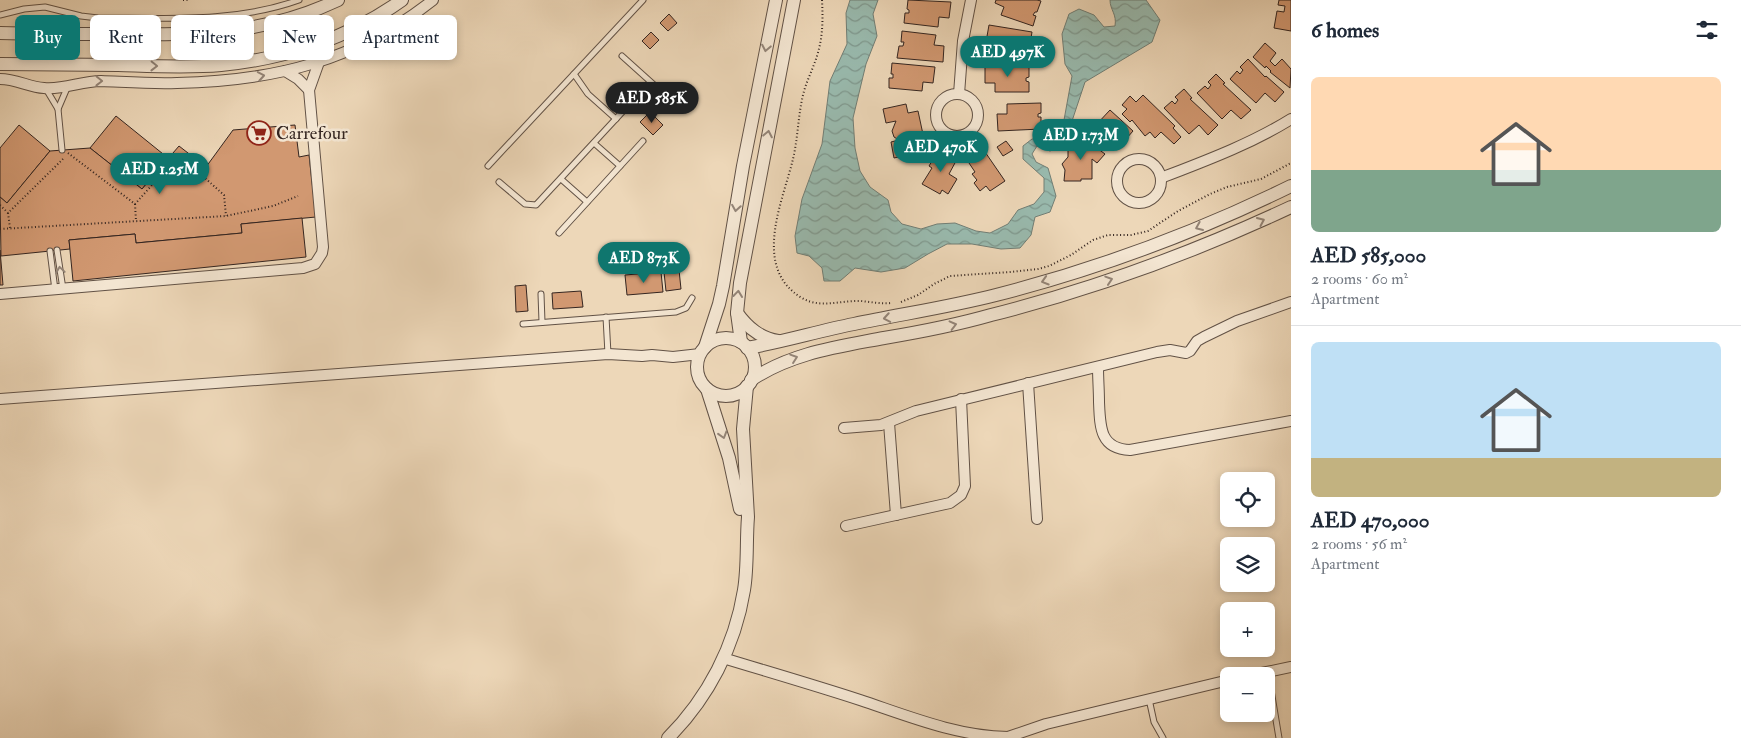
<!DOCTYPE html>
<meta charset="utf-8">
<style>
:root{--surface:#fff;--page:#f2f2f3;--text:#1f2937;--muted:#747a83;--line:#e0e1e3;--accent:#0f766e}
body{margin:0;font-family:"IM FELL Double Pica",serif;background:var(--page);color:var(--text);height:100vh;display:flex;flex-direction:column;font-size:19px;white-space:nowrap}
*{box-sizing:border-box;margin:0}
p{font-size:16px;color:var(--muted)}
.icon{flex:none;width:28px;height:28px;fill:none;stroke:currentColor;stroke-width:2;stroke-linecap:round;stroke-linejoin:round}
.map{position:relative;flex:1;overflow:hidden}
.panel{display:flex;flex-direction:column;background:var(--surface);width:450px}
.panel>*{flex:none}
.banner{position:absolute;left:15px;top:15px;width:475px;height:45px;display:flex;gap:10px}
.tools{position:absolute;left:1220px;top:472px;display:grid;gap:10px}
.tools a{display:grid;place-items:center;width:55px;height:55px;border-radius:8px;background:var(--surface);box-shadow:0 2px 8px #0003;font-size:25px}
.price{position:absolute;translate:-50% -42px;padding:0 11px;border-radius:18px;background:var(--accent);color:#fff;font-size:16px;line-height:32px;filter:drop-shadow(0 1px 2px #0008)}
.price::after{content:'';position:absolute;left:50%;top:30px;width:15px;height:11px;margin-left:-8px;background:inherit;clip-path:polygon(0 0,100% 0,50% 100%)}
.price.selected{background:#222;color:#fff}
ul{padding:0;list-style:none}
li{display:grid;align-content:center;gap:10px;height:265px;padding:0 20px}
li+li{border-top:1px solid var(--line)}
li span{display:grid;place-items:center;height:155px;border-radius:8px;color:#555}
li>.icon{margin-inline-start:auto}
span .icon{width:90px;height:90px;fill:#fffc;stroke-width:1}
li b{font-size:21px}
h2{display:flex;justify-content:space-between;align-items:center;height:60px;padding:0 20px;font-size:21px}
.chip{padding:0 18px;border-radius:8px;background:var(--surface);box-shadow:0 2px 8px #0003;font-size:18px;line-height:45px}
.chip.selected{background:var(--accent);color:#fff}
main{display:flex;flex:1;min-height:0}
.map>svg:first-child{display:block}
.water{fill:url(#water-waves);stroke:#717e75}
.building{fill:#d19871;stroke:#342520}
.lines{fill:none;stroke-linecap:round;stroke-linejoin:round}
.service-casing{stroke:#625246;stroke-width:7}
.minor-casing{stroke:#625246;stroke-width:12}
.tertiary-casing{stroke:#625246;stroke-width:14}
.path{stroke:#342520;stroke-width:2;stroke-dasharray:1 2.5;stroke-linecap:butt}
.service{stroke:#f3e5d1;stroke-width:5}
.minor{stroke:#f3e5d1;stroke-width:10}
.tertiary{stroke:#f3e5d1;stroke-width:12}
.oneway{stroke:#948578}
.labels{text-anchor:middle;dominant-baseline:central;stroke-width:5;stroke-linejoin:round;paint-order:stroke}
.poi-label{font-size:18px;fill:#342520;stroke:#f3e5d1;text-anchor:start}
</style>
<main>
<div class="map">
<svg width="1291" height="738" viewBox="0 0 1291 738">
<defs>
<pattern id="water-waves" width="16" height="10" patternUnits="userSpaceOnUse" patternTransform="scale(1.25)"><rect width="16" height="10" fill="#99baae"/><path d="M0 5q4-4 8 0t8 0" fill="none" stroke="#7e978d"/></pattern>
</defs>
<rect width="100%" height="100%" fill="#edd7b8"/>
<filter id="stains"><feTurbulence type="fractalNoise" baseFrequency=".004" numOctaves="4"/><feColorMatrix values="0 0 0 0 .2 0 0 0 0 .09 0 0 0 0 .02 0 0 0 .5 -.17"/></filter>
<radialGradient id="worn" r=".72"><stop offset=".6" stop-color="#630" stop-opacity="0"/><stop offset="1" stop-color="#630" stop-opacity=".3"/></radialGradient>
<g class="water">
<polygon points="850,0 878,0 873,14 877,36 866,64 853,118 855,148 860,171 870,187 888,200 891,212 902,224 921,229 937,224 955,223 976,231 990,233 1008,224 1018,210 1034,204 1044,192 1044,178 1023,159 1023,146 1032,139 1049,139 1057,148 1050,151 1037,146 1032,154 1036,162 1048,168 1056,196 1050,212 1035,217 1031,235 1020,248 1001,249 972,244 947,244 928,254 905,268 881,272 855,268 840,281 824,281 822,268 809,256 797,253 795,236 802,199 822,144 830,81 847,44 846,13"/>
<path d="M1110,0h36l14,20 -8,22 -67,40 -13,39 -8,-1 8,-44 -7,-12 -3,-30 7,-20 10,-5 15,6 10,12 11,-1c2,-12 -5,-16 -5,-26z"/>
</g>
<g class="building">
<polygon points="908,0 951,2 949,18 939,17 938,27 904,23 905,13 909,13 909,10 907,9"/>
<polygon points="996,0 1037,0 1041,1 1037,12 1035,12 1033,15 1036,16 1033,26 1001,15 1004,7 995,3"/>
<polygon points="1279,0 1291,0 1291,31 1274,28 1277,11 1284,12 1285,6 1278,5"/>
<polygon points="669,14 677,23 668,31 660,23"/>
<polygon points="989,25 1032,32 1030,44 1028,43 1027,47 1030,48 1028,58 995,53 996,43 986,42"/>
<polygon points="902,31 936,35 934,45 944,46 943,62 897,58 899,46 903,46 904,42 901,42"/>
<polygon points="651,32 659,40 650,49 642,41"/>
<polygon points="1265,43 1276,53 1270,61 1275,66 1282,59 1291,69 1290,88 1270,72 1271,71 1266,66 1265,68 1253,57"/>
<polygon points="1248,59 1265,77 1266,76 1284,92 1275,102 1265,93 1256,103 1230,79 1237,71 1240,74 1243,70 1240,67"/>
<polygon points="892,63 935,67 933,83 923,82 922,91 889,88 889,78 893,78 893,74 891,74"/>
<polygon points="985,66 1029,66 1029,77 1026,78 1026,81 1029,82 1029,92 995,92 995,83 985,83"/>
<polygon points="1216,74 1225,83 1223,84 1251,110 1241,119 1231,110 1222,119 1197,93 1205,86 1208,89 1211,85 1208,82"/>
<polygon points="1184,89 1192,98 1190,99 1218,125 1208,135 1199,125 1189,134 1164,108 1172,101 1175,104 1178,100 1175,97"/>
<polygon points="651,92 657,98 644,112 638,106"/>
<polygon points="1143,95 1175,126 1173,128 1181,137 1174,144 1161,132 1155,138 1150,132 1145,136 1132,120 1130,122 1122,114 1127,109 1122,105 1130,96 1136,102"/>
<polygon points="1041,103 1041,113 1038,114 1038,117 1041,117 1041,129 998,131 997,114 1007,114 1007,104"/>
<polygon points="906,104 908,113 918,111 924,139 913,141 915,153 894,158 891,142 899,140 894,137 892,131 896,121 886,123 883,109"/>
<polygon points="1110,110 1133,131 1126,139 1123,137 1121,140 1122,142 1116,148 1107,139 1102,144 1087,129 1093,122 1096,125"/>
<polygon points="650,112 663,125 653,135 640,122"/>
<polygon points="116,116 168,158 142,189 90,148"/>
<polygon points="19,125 50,151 7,203 0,197 0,148"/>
<polygon points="295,125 299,157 309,155 316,217 241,224 242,233 136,243 135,234 69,240 70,249 1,256 0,197 7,203 50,151 90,148 142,189 179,146 206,167 233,130"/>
<polygon points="1082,137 1105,154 1097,163 1092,159 1092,179 1081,179 1081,181 1064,181 1065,170 1062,164 1068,157 1068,150 1074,143 1076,145"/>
<polygon points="1006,141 1013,150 1003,156 997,147"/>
<polygon points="940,148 952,154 950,157 956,161 949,174 957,179 948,194 942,190 940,194 922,184 932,168 929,166"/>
<polygon points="983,149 1005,181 990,191 986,186 980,191 974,183 977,180 972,174 975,172 967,160"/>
<polygon points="302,218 306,257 73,281 69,240 135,234 136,243 242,233 241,224"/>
<polygon points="0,250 3,285 0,285"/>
<polygon points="679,270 681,289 666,291 664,272"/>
<polygon points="661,272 663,292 627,295 625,275"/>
<polygon points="526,285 528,311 516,312 515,286"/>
<polygon points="581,291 583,307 553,309 552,293"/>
</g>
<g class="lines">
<g class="service-casing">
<g id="service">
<path d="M0,15l24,-6 21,-2 36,9 17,2c68,0 137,5 201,-18"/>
<polyline points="622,56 682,110"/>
<polyline points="574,74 588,94 616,119"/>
<polyline points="46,89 58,109"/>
<polyline points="594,143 620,166"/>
<polyline points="62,150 58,109 67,88"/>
<polyline points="488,166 643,0"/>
<polyline points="561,179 587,202"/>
<polyline points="499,182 525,204 536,205 650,82"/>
<polyline points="559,233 643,141"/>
<polyline points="57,250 63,289"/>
<polyline points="50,251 55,290"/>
<polyline points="541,294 542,322"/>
<polyline points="606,317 608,354"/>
<polyline points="523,324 676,312 686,308 692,298"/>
<polyline points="1268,672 1279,738"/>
<polyline points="1149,699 1154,722 1163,738"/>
</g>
</g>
<g class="minor-casing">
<g id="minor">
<polyline points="285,71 298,79 309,90"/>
<path d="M0,79c16,0 29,8 44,9 20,2 37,-7 57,-7 25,1 51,3 76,2 97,-2 179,-22 256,-83"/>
<polyline points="959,94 963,41 971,0"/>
<circle cx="957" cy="115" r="21"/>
<circle cx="1139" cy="181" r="22"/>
<path d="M1161,178c44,-17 90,-34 130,-59"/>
<polyline points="0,294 303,268 315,264 322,253 323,247 309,90 319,62"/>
<path d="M1098,367c0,12 1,23 1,35 1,25 1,47 31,48l161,-29"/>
<polyline points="1028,383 1037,519"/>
<polyline points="0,399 608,354 642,356 652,355 673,357 700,354"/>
<polyline points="889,423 896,515"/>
<polyline points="844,428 881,425 916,411 1157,352 1170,350 1186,353 1190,351 1197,341 1204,337 1237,321 1291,302"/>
<polyline points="846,526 950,503 961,495 965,486 961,399"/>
<path d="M723,658c46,14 91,27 137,42 48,16 96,36 148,37"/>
<polyline points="1247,676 1291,667"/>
<polyline points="1005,738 1046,724 1229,680"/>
</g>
</g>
<g class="tertiary-casing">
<g id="tertiary">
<polyline points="359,26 387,32"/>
<path d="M0,33c39,1 79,1 118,1 79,1 147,1 220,-34"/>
<path d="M0,64c39,0 79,1 118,1 34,1 69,3 103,0 64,-6 128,-27 181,-65"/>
<path d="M737,313c11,15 23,25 41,28"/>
<circle cx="726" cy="367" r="29"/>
<polyline points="741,342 737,313 740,283 794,0"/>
<polyline points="705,347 719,304 723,286 743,166 776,0"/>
<path d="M747,348c36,-6 71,-17 107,-24 48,-10 95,-17 142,-29 102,-26 201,-63 295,-109"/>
<path d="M751,380c40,-27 86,-33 133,-42 36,-6 72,-13 107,-23 103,-26 204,-63 300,-108"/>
<polyline points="707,389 729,458 740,509"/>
<path d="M668,738c40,-40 67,-92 76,-148 4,-24 2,-49 4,-73l-5,-88 4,-43"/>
</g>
</g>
<g class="path">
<polyline points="183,0 189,0"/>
<path d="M822,0c1,19 1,37 -5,56 -4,13 -11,26 -14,39 -5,21 -5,43 -10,64 -10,42 -42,109 9,139 19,11 39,2 59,3 10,1 20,3 30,2"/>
<polyline points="68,153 135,204 179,155 224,195 226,216"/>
<polyline points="135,204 136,221"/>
<polyline points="0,205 8,213 63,159"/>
<polyline points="8,213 10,228"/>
<polyline points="0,229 226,216 273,206 298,196"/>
<polyline points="901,302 918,295 934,284 950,276 1010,272 1038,269 1049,266 1071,255 1093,240 1108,235 1131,235 1148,231 1178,211 1210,194 1227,187 1261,179 1291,163"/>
</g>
<use href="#service" class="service"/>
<use href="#minor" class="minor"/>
<use href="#tertiary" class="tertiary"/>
</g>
<defs><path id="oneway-chevron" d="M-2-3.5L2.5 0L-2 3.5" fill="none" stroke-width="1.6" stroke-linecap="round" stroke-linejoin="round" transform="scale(1.25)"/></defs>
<g class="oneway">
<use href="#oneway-chevron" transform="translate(766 48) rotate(101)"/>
<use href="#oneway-chevron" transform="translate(154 66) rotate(1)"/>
<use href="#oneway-chevron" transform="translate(261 76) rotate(-10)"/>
<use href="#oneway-chevron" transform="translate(99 81) rotate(1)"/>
<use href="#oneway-chevron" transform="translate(768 134) rotate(-79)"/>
<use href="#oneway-chevron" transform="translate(736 208) rotate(99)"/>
<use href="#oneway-chevron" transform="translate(1261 221) rotate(-24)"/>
<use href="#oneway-chevron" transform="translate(1199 227) rotate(157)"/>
<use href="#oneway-chevron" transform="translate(60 270) rotate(-98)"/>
<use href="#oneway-chevron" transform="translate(1109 280) rotate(-18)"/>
<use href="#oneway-chevron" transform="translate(1045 281) rotate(163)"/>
<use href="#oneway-chevron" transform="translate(738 294) rotate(-84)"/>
<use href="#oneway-chevron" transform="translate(887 318) rotate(170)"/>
<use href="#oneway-chevron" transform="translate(953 325) rotate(-14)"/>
<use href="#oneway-chevron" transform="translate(794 358) rotate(-19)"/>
<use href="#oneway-chevron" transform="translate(723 435) rotate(73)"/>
</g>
<defs>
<g id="supermarket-ring" transform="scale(1.25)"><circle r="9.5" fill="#f3e5d1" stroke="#8f2418" stroke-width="1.5"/><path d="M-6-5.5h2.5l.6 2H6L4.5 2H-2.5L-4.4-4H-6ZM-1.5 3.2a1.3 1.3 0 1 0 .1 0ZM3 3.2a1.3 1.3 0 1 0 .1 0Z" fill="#8f2418"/></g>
</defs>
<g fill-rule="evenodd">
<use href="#supermarket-ring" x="259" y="133"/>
</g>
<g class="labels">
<g class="poi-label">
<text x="276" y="133">Carrefour</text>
</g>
</g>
<rect width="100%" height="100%" filter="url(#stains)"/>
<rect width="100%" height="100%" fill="url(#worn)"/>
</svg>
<div class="tools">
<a><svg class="icon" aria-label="locate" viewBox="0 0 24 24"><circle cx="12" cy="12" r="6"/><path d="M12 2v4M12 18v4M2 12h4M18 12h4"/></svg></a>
<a><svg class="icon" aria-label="layers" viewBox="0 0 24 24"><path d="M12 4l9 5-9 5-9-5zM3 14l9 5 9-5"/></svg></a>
<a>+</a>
<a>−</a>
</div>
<b class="price" style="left:1008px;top:78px">AED 497K</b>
<b class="price selected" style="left:652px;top:124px">AED 585K</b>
<b class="price" style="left:1081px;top:161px">AED 1.73M</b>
<b class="price" style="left:941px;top:173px">AED 470K</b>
<b class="price" style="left:160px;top:195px">AED 1.25M</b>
<b class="price" style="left:644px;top:284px">AED 873K</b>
<div class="banner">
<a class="chip selected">Buy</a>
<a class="chip">Rent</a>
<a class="chip">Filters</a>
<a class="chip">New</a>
<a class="chip">Apartment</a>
</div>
</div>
<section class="panel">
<h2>6 homes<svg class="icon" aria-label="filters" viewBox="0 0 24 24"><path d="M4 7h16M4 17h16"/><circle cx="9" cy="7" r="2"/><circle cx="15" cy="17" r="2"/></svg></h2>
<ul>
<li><span style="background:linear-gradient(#ffd9b3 60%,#7fa58c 0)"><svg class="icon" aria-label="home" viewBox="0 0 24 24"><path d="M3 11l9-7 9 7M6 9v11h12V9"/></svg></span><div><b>AED 585,000</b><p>2 rooms · 60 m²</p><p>Apartment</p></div></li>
<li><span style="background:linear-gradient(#bfe0f5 75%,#c2b280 0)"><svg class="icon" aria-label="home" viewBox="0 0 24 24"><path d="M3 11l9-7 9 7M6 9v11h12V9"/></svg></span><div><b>AED 470,000</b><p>2 rooms · 56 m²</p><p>Apartment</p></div></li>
</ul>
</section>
</main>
